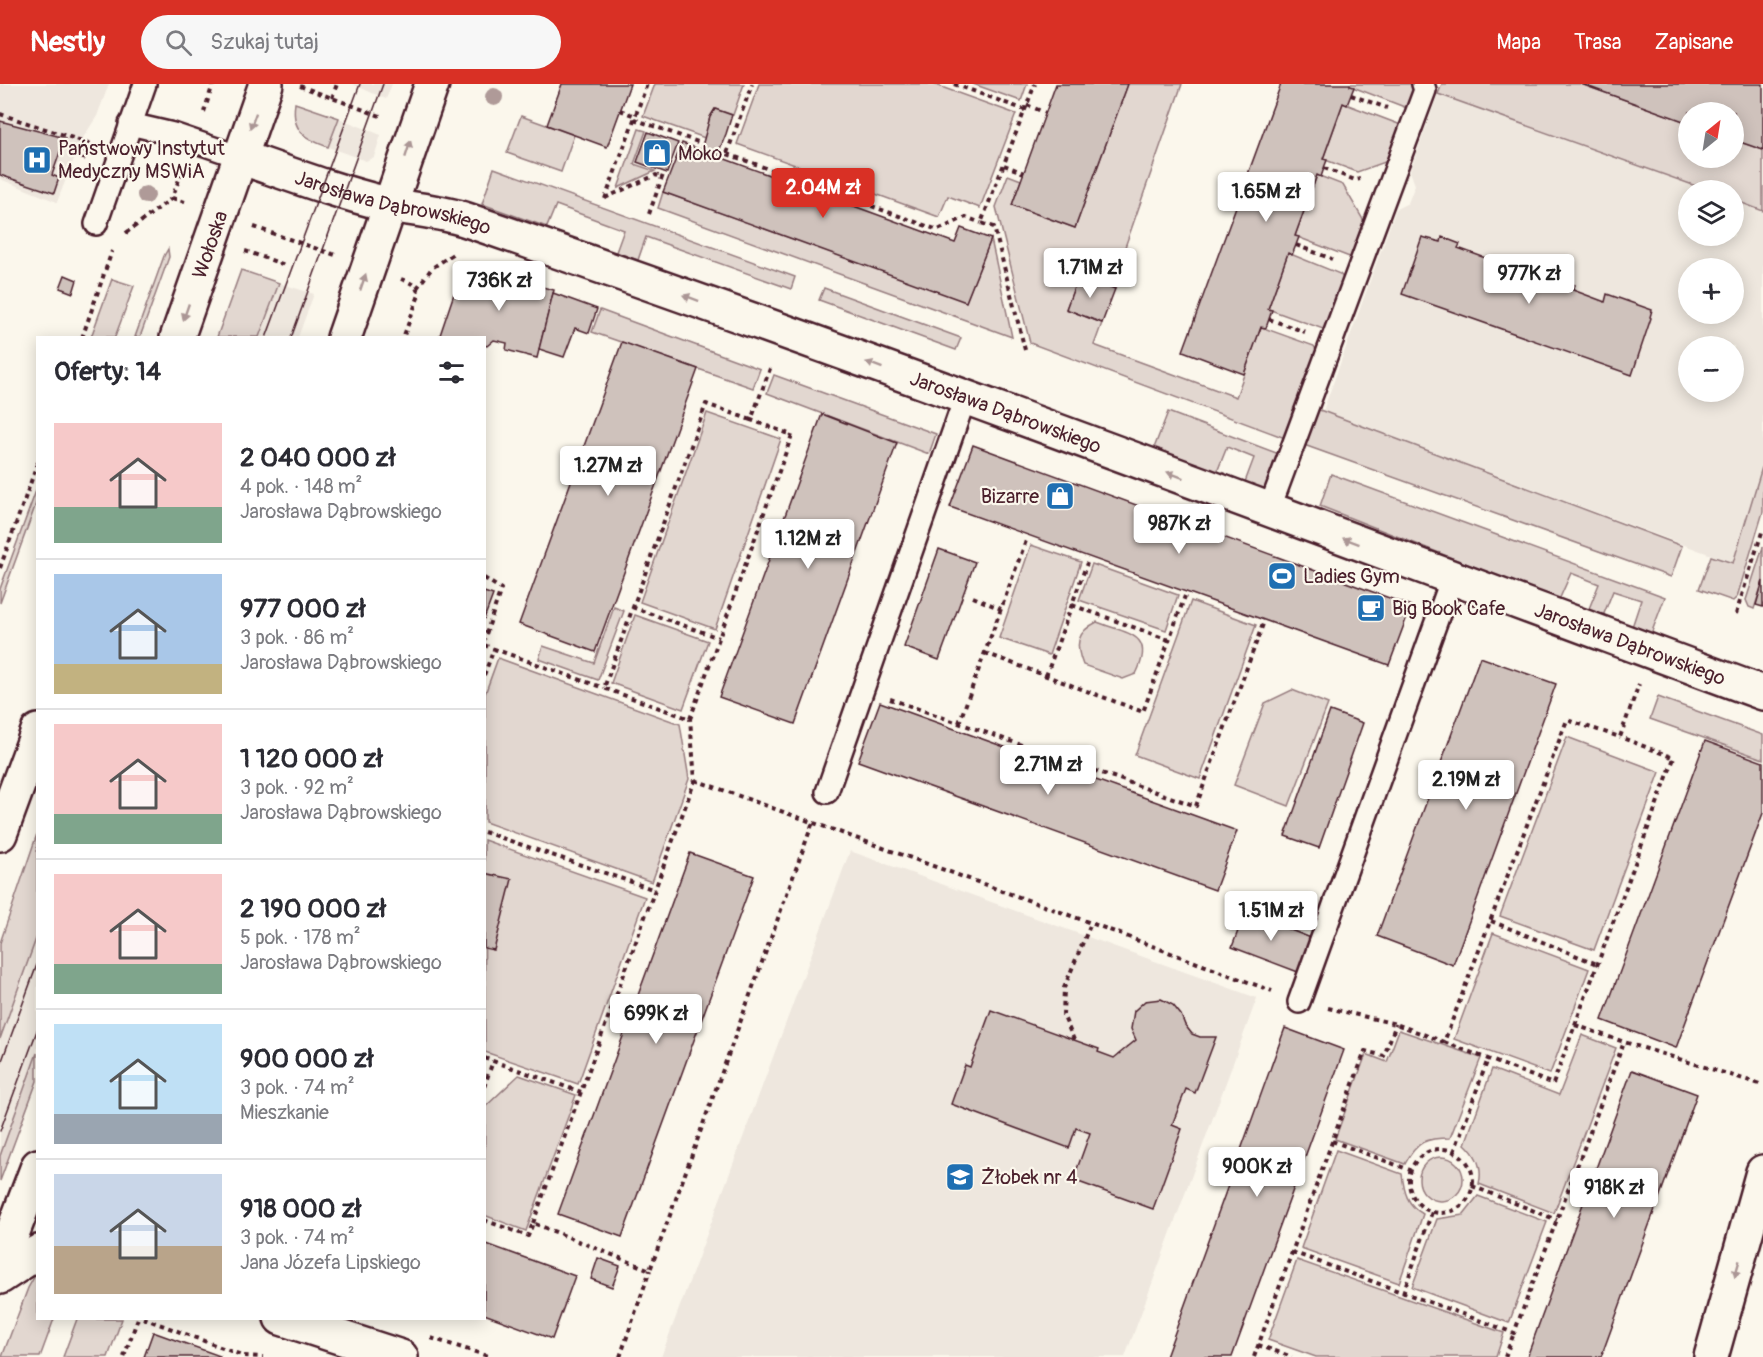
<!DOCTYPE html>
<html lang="pl">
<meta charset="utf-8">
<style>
:root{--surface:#fff;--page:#f7f7f7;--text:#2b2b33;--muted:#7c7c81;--line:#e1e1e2;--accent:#d93025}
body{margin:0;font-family:Pangolin,sans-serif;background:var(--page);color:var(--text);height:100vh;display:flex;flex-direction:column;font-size:22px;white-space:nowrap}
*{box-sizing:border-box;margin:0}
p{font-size:20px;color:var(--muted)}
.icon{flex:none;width:33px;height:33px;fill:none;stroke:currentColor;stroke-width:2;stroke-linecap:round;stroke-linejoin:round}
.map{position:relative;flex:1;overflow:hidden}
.drawer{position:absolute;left:36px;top:252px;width:450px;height:984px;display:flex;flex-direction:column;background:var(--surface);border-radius:0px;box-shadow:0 3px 15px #0003}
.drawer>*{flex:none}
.needle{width:39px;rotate:30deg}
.tools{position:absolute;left:1678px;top:18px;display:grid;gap:12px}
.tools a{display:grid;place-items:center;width:66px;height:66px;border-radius:50%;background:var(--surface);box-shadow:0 3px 15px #0003;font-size:30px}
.price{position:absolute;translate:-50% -51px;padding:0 14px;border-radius:6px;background:#fff;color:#222;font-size:20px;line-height:39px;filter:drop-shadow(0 2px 3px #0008)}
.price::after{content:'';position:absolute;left:50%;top:36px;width:18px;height:14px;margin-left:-9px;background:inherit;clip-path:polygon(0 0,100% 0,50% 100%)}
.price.selected{background:var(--accent);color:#fff}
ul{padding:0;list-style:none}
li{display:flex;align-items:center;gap:18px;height:150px;padding:0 18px}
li+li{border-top:2px solid var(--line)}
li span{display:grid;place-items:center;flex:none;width:168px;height:120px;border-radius:0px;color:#555}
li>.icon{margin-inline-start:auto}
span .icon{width:72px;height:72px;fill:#fffc;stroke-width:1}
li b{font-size:26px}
h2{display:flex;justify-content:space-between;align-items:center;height:72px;padding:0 18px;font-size:26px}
header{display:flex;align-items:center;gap:36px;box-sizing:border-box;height:84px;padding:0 30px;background:var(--accent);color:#fff}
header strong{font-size:28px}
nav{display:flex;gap:33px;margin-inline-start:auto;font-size:21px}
.search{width:420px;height:54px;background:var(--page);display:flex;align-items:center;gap:15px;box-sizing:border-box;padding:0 21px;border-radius:33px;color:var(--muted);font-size:22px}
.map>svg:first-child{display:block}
.built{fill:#eee7de;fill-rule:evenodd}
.green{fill:#e2d7d0;stroke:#967b7e;stroke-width:1.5}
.building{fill:#cfc2bc;stroke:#4a1f2b;stroke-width:1.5}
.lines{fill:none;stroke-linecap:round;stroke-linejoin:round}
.lane-casing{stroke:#4a1f2b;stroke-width:26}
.street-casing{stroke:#4a1f2b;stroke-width:38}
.secondary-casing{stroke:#4a1f2b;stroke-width:38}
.path{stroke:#4a1f2b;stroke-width:4;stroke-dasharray:4.5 4.5;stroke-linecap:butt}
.lane{stroke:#fbf7ec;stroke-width:21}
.street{stroke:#fbf7ec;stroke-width:33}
.secondary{stroke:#fbf7ec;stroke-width:33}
.tram{stroke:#4a1f2b;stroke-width:1.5}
.tree{fill:#af9a98}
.oneway{fill:#ab9695}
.labels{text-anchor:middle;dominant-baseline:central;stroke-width:4.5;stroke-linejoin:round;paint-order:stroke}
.poi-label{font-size:20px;fill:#4a1f2b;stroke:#fbf7ec;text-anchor:start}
.street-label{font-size:20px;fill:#4a1f2b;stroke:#fbf7ec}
</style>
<header>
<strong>Nestly</strong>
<div class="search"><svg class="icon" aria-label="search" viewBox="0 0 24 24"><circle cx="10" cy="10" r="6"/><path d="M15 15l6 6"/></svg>Szukaj tutaj</div>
<nav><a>Mapa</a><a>Trasa</a><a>Zapisane</a></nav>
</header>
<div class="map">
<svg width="1763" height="1273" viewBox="0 0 1763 1273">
<rect width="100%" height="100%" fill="#fbf7ec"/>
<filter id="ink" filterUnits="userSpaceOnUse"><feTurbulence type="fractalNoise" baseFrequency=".0167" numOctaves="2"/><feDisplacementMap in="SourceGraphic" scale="12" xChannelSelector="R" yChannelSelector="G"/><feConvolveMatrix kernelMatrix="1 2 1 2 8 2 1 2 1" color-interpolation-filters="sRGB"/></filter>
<g filter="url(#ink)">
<g class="built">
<polygon points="0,0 109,0 97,32 81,57 57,118 0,95"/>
<polygon points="352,0 392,0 386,15"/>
<path d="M1438,10l269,96h-18v46h45v-36l29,11v253l-30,99 -410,-152 73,-202 12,-6 7,-18 -5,-14zM1689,184h45v46h-45zM1689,262h45v46h-45z"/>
<polygon points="339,34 381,51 374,73 366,77 328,63"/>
<polygon points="279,199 314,210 298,253 259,254"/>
<polygon points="850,767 1257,914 1125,1273 661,1273"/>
<polygon points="37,852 37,969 0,1072 0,955"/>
</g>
<g class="green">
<polygon points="655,0 744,0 733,31 715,25 710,33 705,54 643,32"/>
<polygon points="759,0 933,0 1016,30 980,124 948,112 939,133 737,60"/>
<polygon points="973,0 1027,0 1021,17"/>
<polygon points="1128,0 1182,0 1125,163 1130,165 1115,205 1079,190 1066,225 1102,239 1094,261 1236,313 1261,243 1314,262 1317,267 1285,354 1030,259 996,123 1008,91 1021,96 1012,121 1075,144"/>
<polygon points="1350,0 1411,0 1413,10 1407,24 1350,2"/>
<polygon points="1442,0 1581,0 1689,39 1689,74 1734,74 1734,56 1763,66 1763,127 1734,116 1734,106 1707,106 1438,10"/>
<path d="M295,19l44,15 -11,29c-23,-8 -37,-16 -33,-44z"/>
<polygon points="1343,19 1401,41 1388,77 1357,88 1323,75"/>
<polygon points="521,32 574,51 561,88 507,69"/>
<polygon points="639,45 646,47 634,80 655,87 618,104"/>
<polygon points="494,84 795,193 791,205 646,153 638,176 616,168 624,146 556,121 547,143 482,120"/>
<polygon points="1317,91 1343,101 1365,139 1352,174 1295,152"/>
<polygon points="663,108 966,217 991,155 1012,253 658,124"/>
<polygon points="168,165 169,173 140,253 135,253 164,172"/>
<polygon points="1288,169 1340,190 1344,195 1326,243 1323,245 1268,225"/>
<polygon points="241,186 279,199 259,253 217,253"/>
<polygon points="112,195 134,202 115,253 91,253"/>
<polygon points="824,204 961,254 956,266 819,216"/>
<polygon points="600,226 760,285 753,304 592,248"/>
<polygon points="774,291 936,350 929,370 767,309"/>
<polygon points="1317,325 1682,462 1671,493 1304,361"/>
<polygon points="1168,328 1279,370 1265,406 1245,398 1254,374 1227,363 1217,388 1154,364"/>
<polygon points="707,329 781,355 715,545 640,518"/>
<polygon points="1763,380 1763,428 1737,513 1733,517 1699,505 1711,472 1733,479"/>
<polygon points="1331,390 1665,513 1651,550 1632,543 1641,516 1613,507 1603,532 1588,527 1599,500 1571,489 1559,516 1320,422"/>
<polygon points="37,404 37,417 0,519 0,505"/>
<polygon points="1031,461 1081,478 1049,571 999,554"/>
<polygon points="1763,463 1763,497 1754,525 1749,523 1746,516"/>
<polygon points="1092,480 1178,511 1166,546 1079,516"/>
<polygon points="1191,517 1256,541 1200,695 1135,671"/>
<polygon points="614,523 624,527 598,596 539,575 543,562 594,579"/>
<polygon points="635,531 708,557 683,625 611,599"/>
<path d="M1097,538c31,12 59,12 39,52l-13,5 -40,-14c-8,-20 -7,-33 14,-43z"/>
<polygon points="498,574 680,640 689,695 652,798 485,738 485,610"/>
<polygon points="1292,606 1328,620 1289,722 1234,701 1265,619"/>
<polygon points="1658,613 1763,651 1763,675 1650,635"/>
<polygon points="1567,653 1660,688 1594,866 1500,832"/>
<polygon points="37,750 37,852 0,955 0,859"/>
<polygon points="484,756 645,813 578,1000 485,968"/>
<polygon points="1493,849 1589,885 1550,990 1454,955"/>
<path d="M1399,946l82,28 -31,80c-24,0 -33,3 -45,26l-70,-25 31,-85 21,8z"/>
<path d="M1582,951l34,13 -62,165 -75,-29c4,-16 -2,-29 -14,-40l27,-75 67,26z"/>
<polygon points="37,969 37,997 0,1097 0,1072"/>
<polygon points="519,991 576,1011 526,1147 484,1131 485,1023"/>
<path d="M1336,1066l66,24c2,18 5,31 21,40l-24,69 -98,-35z"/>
<circle cx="1441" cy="1095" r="22"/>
<polygon points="1478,1112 1547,1138 1509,1239 1412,1203 1437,1135 1463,1131"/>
<polygon points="1297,1176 1504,1249 1496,1273 1316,1273 1268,1256"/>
<polygon points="37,1188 38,1234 54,1235 40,1273 2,1273 28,1204"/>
<polygon points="77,1235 122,1235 108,1273 63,1273"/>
</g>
<g class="building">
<polygon points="562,0 630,0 607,63 547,41"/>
<polygon points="1056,0 1128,0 1075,144 1012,121"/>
<polygon points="1281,0 1350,0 1350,2 1354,3 1347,21 1343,19 1323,75 1327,76 1324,84 1321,93 1317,91 1295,152 1299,153 1296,161 1292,171 1288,169 1268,225 1272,226 1266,244 1261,243 1244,290 1183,267"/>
<polygon points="1581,0 1763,0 1763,66 1734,56 1734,28 1689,28 1689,39"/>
<polygon points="715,25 732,31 726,50 717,72 955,159 961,144 991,155 966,218 663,108 682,59 701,66 710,33"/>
<polygon points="0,37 65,54 52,91 59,94 54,109 0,91"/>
<polygon points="648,48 678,59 667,89 637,78"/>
<polygon points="1422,153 1441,158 1442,153 1460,160 1458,164 1557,200 1559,195 1575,201 1573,206 1605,218 1607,210 1652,226 1650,233 1651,234 1632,291 1402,210"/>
<polygon points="473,185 554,206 537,274 506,266 507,259 494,256 487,262 484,261 484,254 439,254 460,192"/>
<polygon points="1079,190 1115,205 1102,239 1066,225"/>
<polygon points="65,191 77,196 73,209 60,204"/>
<polygon points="553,209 597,225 589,249 575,244 564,273 539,265"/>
<polygon points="622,258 698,285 595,568 519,540"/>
<polygon points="822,330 897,359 795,640 719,613"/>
<polygon points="973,361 1411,522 1389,581 950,423"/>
<polygon points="939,465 975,478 939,576 904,563"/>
<polygon points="1763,497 1763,523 1756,521"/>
<polygon points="484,508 493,511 484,535"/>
<polygon points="1480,573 1556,600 1453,881 1377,852"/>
<polygon points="880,618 1237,747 1215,806 858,677"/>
<polygon points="1330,627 1363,639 1319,764 1285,752"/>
<polygon points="1705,657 1763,678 1763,729 1676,964 1602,936"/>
<polygon points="690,769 754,792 622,1153 558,1130"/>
<polygon points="484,789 512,795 494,866 484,864"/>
<polygon points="1245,828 1311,854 1298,888 1232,863"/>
<polygon points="1161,915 1173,921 1181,931 1185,941 1192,950 1200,953 1216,953 1195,1009 1186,1005 1172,1041 1182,1045 1153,1125 1073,1096 1090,1049 1076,1044 1069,1064 951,1020 965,981 970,983 991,926 1099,965 1098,968 1114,974 1136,956 1131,945 1134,927 1145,917"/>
<polygon points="1285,944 1344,966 1232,1273 1166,1273"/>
<polygon points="1632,986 1697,1010 1601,1273 1527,1273"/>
<polygon points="484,1159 575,1192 552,1255 484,1230"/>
<polygon points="598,1174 620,1182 612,1203 591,1195"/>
<polygon points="153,1248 220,1272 219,1273 144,1273"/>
</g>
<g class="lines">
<g class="lane-casing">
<g id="lane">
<polyline points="130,40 173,50 240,73"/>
<polyline points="96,140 145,0"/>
<polyline points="1269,426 1425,6 1423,0"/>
<polyline points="827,708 965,314"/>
<polyline points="1299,918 1452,494"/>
</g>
</g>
<g class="street-casing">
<g id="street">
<path id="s1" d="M240,73c49,17 97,35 147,47 26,6 54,7 80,16 435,149 865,314 1296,473"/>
<polyline points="0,1193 38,1168"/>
<polyline points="281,1234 401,1273"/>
<polyline points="1711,1273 1763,1088"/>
</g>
</g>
<g class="secondary-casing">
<g id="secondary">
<path id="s2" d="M177,254l89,-254"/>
<polyline points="344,254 432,0"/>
<polyline points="0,750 38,647"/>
<polyline points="0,1182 38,1082"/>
</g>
</g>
<g class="path">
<polyline points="954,0 1025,26"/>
<polyline points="300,2 383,33"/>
<polyline points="1351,11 1387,24"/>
<polyline points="332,14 337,0"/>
<polyline points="1027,21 1046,29"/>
<polyline points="620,26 635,32"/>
<polyline points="204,28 213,0"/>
<polyline points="0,30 88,59 83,76"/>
<polyline points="634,35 703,60"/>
<polyline points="719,67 938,146 966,133 981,139"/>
<polyline points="727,69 752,0"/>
<polyline points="1004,81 1024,89"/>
<polyline points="1324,84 1355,96 1360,95"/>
<polyline points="172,114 185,118"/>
<polyline points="605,114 656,91 662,94"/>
<polyline points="605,115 647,0"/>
<polyline points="649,130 664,88"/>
<polyline points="254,143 335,171"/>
<polyline points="126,149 172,114 183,85"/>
<polyline points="1296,161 1332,175"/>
<polyline points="245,167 285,181"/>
<path d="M401,195c10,4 15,5 18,16l-16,43"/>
<polyline points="417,204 432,184 453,170"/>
<polyline points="1269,235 1305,248"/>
<polyline points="82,254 112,167"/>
<polyline points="1025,266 994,143 981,139 1035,0"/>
<polyline points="751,336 706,320 604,604 690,635 792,351 751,336 771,282"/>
<polyline points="0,484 38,378"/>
<polyline points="484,494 501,505 484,556"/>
<polyline points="973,513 1001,525"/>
<polyline points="1072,521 1169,556"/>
<polyline points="632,523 719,554"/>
<polyline points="1736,530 1763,445"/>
<polyline points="484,561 494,565"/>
<polyline points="985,569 1143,628 1185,512"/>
<polyline points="484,591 494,565 604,604"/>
<polyline points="1046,592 1087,479"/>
<polyline points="890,615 1196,722 1263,540"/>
<polyline points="959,639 1027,454"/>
<polyline points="695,696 1091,839 1272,907"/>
<polyline points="484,748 655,806"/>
<polyline points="1491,837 1597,880"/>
<polyline points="1328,924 1396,940 1444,958 1567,636 1620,653 1639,600"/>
<polyline points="1575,941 1624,958 1763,1001"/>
<polyline points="1074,956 1063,931 1064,904 1091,839"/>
<polyline points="1444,958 1553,1000 1674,674 1620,653"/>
<polyline points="484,974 581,1008"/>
<polyline points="484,1003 493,977"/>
<polyline points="1332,1057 1410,1086"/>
<circle cx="1441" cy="1097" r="32"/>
<polyline points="1454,1068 1488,975"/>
<polyline points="1472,1102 1557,1136"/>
<polyline points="484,1136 528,1152 533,1139 650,1186 813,738"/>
<polyline points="533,1139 695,696 690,635"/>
<polyline points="1292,1168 1514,1249 1624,958"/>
<polyline points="1403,1209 1432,1128"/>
<polyline points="143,1234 244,1272 263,1273"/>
<polyline points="431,1254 491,1273"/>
<polyline points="1258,1261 1292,1273"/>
<polyline points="124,1273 138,1234"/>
<polyline points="620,1273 650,1186"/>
<polyline points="1254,1273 1365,967 1384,972 1396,940"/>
<polyline points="1505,1273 1514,1249"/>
</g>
<use href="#lane" class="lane"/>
<use href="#street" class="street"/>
<use href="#secondary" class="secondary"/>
<g class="tram">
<polyline points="266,254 360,0"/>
<polyline points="291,254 383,0"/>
<polyline points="0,982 38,878"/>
<polyline points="0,1047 38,944"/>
</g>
</g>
<g class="tree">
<circle cx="494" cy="13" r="9"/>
<circle cx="146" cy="111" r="9"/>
</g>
<defs><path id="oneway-solid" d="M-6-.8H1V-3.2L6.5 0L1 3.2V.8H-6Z" transform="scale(1.5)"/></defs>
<g class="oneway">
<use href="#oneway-solid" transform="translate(253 37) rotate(110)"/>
<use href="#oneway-solid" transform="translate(408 65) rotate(-72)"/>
<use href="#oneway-solid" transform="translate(363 198) rotate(-71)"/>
<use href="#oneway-solid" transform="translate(691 214) rotate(-160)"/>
<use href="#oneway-solid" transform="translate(186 228) rotate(109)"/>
<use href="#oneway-solid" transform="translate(874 281) rotate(-160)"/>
<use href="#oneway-solid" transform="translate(1175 391) rotate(-159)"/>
<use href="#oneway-solid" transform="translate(1351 457) rotate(-160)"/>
<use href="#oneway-solid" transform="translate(1737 1185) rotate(106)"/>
</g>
</g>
<defs>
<g id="shop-square" transform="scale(1.5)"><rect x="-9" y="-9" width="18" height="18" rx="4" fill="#1f6fb2" stroke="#fbf7ec"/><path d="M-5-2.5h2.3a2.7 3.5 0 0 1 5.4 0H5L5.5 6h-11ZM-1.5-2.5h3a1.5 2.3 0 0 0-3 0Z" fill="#fff"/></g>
<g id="hospital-square" transform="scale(1.5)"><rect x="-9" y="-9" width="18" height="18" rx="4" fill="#1f6fb2" stroke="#fbf7ec"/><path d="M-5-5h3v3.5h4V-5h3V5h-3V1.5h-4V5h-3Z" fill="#fff"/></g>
<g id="stadium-square" transform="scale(1.5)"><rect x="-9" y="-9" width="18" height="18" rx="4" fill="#1f6fb2" stroke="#fbf7ec"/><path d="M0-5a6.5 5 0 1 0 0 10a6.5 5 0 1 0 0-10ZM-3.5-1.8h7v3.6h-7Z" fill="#fff"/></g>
<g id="cafe-square" transform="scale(1.5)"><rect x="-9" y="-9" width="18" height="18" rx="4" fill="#1f6fb2" stroke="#fbf7ec"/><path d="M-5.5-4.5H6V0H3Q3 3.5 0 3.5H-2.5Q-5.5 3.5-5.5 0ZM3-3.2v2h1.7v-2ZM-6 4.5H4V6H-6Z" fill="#fff"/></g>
<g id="school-square" transform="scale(1.5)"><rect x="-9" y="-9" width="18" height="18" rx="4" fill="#1f6fb2" stroke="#fbf7ec"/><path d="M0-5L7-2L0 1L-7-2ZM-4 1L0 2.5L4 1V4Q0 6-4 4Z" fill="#fff"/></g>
</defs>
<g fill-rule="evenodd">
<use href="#shop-square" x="657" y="69"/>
<use href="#hospital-square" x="37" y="76"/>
<use href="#shop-square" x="1060" y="412"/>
<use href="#stadium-square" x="1282" y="492"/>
<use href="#cafe-square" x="1371" y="524"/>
<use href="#school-square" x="960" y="1093"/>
</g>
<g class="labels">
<g class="poi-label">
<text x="58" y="64">Państwowy Instytut<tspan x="58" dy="23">Medyczny MSWiA</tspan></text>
<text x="678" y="69">Moko</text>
<text x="1039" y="412" text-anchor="end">Bizarre</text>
<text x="1303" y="492">Ladies Gym</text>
<text x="1392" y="524">Big Book Cafe</text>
<text x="981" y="1093">Żłobek nr 4</text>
</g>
<g class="street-label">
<text stroke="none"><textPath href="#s1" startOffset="160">Jarosława Dąbrowskiego</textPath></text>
<text stroke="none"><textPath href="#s2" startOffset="99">Wołoska</textPath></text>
<text stroke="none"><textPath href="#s1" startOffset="808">Jarosława Dąbrowskiego</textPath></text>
<text stroke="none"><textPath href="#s1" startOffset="1474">Jarosława Dąbrowskiego</textPath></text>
</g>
</g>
</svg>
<div class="tools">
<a><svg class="needle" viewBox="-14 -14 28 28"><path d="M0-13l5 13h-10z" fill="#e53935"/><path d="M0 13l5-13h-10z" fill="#7c7c81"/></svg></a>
<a><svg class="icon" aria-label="layers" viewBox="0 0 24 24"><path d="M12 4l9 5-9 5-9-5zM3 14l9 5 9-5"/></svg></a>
<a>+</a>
<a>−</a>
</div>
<b class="price selected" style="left:823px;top:135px">2.04M zł</b>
<b class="price" style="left:1266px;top:139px">1.65M zł</b>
<b class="price" style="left:1090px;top:215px">1.71M zł</b>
<b class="price" style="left:1529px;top:221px">977K zł</b>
<b class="price" style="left:499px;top:228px">736K zł</b>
<b class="price" style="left:608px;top:413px">1.27M zł</b>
<b class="price" style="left:1179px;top:471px">987K zł</b>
<b class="price" style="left:808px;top:486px">1.12M zł</b>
<b class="price" style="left:1048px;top:712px">2.71M zł</b>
<b class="price" style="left:1466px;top:727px">2.19M zł</b>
<b class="price" style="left:1271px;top:858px">1.51M zł</b>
<b class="price" style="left:656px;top:961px">699K zł</b>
<b class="price" style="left:1257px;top:1114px">900K zł</b>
<b class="price" style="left:1614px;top:1135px">918K zł</b>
<section class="drawer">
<h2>Oferty: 14<svg class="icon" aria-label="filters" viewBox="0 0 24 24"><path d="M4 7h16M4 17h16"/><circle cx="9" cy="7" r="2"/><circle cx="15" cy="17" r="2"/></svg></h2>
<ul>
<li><span style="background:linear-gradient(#f6c9c9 70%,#7fa58c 0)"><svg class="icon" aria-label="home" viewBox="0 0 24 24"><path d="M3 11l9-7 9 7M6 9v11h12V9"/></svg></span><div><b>2 040 000 zł</b><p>4 pok. · 148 m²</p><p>Jarosława Dąbrowskiego</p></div></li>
<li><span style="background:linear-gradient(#a9c7e8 75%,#c2b280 0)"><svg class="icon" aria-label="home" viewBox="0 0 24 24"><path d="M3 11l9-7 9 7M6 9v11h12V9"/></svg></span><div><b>977 000 zł</b><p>3 pok. · 86 m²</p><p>Jarosława Dąbrowskiego</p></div></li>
<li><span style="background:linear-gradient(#f6c9c9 75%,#7fa58c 0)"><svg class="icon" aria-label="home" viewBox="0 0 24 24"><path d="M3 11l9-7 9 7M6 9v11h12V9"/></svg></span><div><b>1 120 000 zł</b><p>3 pok. · 92 m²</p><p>Jarosława Dąbrowskiego</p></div></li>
<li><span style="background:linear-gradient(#f6c9c9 75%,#7fa58c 0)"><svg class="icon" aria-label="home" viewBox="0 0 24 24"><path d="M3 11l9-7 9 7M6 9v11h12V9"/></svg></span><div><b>2 190 000 zł</b><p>5 pok. · 178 m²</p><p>Jarosława Dąbrowskiego</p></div></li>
<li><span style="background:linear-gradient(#bfe0f5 75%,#9aa5b1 0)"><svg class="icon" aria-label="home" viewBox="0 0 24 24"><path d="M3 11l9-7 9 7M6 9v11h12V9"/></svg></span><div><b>900 000 zł</b><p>3 pok. · 74 m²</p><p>Mieszkanie</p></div></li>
<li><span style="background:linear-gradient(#c9d6e8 60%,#b9a48a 0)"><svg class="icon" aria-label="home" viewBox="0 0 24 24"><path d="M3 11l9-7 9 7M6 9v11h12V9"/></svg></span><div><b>918 000 zł</b><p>3 pok. · 74 m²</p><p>Jana Józefa Lipskiego</p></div></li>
</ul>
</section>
</div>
